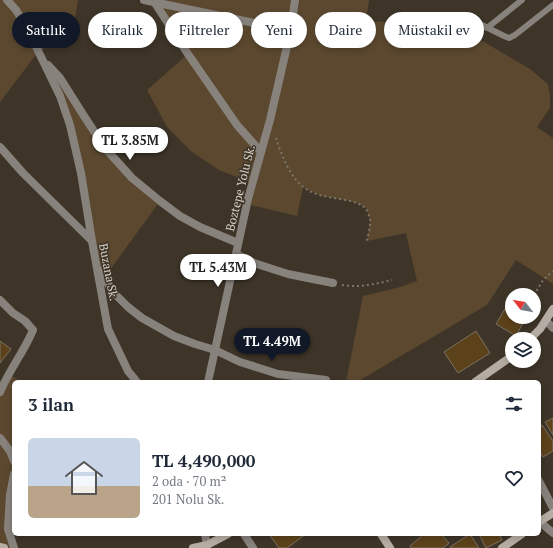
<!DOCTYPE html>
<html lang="tr">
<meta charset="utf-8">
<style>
:root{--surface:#fff;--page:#f2f2f3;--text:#1f2937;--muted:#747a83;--line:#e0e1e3;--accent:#111827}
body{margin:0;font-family:"PT Serif",serif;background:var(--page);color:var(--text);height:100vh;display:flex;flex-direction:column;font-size:15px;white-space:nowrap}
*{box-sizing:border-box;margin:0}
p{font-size:13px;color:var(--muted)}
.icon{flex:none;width:22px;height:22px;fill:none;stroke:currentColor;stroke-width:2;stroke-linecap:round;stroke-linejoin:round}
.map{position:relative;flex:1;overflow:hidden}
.panel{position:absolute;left:12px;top:380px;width:529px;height:156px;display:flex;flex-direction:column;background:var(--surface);border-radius:6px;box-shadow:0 2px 6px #0003}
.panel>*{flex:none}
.banner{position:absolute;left:12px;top:12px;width:529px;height:36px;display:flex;gap:8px}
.needle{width:26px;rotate:301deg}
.tools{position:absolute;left:505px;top:288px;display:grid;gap:8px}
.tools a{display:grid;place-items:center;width:36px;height:36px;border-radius:50%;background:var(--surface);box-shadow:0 2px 6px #0003;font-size:20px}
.price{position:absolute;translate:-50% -34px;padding:0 9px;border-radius:14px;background:#fff;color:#222;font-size:13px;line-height:26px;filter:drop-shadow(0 1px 2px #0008)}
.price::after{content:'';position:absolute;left:50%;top:24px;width:12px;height:9px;margin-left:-6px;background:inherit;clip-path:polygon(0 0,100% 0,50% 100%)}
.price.on{background:var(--accent);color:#fff}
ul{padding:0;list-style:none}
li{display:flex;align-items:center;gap:12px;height:100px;padding:0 16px}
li+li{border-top:1px solid var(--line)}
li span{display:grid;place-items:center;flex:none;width:112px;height:80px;border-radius:6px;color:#555}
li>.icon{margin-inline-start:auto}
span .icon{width:48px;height:48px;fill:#fffc;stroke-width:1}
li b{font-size:17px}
h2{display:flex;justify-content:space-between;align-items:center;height:48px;padding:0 16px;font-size:17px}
.pill{padding:0 14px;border-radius:18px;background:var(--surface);box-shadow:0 2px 6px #0003;font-size:14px;line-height:36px}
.pill.on{background:var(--accent);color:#fff}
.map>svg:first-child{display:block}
.green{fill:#5b482f}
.building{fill:#5c421b;stroke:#7b7062}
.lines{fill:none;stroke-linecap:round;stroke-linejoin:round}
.path{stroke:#7c756a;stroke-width:2;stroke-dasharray:2 3;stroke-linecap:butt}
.lane{stroke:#87827c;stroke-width:6}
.street{stroke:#87827c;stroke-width:8}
.secondary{stroke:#b5ada3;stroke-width:8}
.labels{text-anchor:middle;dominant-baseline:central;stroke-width:3;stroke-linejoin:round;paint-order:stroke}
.street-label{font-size:12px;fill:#d8d2cb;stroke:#3e3528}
</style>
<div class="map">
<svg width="553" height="548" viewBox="0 0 553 548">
<rect width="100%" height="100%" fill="#3e3528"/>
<g class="green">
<polygon points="0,0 78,0 73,31 38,52 0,102"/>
<polygon points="144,0 369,0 366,21 446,24 465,31 530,69 548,84 550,96 550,108 537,127 553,138 553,284 516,260 487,305 357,382 346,382 363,296 400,287 417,281 406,233 367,241 370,221 368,212 365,207 354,202 322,196 310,191 303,187 297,216 247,204 252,183 219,170 192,152 167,127 147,90 188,54 155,3"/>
<polygon points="42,59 105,148 160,201 104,278 96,267 70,125"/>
<polygon points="9,374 21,382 14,382 14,474 8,529 14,548 4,548 0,547 0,381 3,384"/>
</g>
<g class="building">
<polygon points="512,297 512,317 526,317 516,336 496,324"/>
<polygon points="476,331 490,353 458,373 444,352"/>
<polygon points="0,341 11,349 0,363"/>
<polygon points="553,418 553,435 545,422"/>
<polygon points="542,425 553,441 553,451 543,457 539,450 539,427"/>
<polygon points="269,534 306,534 287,548 279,548"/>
<polygon points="424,534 441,534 449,543 443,548 411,548 410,546"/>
<polygon points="470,534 479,548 451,548 450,547"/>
<polygon points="479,534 499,534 502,540 486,548"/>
</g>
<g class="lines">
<g class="path">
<path d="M276,138c5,16 13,37 26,48 6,5 15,9 22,10 11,3 34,4 41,12 3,3 4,8 5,11 1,7 -2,15 -3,22"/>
<path d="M342,285c17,3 33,-1 50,-5"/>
<polyline points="534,295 543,280 553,271"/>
</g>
<g class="lane">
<polyline points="476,22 504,36 509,38 515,35 553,5"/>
<polyline points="487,28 522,0"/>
</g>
<g class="street">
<polyline points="7,0 16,10 28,30 60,96 70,125 81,173 92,241 108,329 128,371 137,382"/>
<polyline points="144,0 264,25 291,29"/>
<polyline points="155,3 188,54 237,125 261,152"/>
<polyline points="48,65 60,78 84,116 105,148 132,178 160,201 180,216 200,227 238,243"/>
<polyline points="0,147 23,173 92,241"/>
<polyline points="236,254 257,264 288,274 333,283"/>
<polyline points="99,270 114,293 128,307 142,318 174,336 195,344 215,350 240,362 278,374 326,380"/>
<path d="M0,300l13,13 12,8 8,9c-9,22 -24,40 -33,62"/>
<polyline points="546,321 553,328"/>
<polyline points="208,382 248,199 270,120 291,29 295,0"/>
<polyline points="0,438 10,451 14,461"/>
<polyline points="14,474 10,495 8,529 14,548"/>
<polyline points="539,481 553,508"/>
<polyline points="540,522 553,533"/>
<polyline points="205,534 207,545"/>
<polyline points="244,534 253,548"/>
</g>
<g class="secondary">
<polyline points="530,339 540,329 553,309"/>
<polyline points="475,382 512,356"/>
<polyline points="539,522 553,513"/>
<polyline points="381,534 390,548"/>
<polyline points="0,547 4,548"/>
<polyline points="193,548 207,545 228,534"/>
<polyline points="502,548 522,534"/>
</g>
</g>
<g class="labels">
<g class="street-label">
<text transform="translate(240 188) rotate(-76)">Boztepe Yolu Sk.</text>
<text transform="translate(109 272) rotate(79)">Buzana Sk.</text>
</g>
</g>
</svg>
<div class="tools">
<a><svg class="needle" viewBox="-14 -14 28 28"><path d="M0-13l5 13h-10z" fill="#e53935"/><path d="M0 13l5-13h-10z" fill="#747a83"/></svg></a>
<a><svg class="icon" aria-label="layers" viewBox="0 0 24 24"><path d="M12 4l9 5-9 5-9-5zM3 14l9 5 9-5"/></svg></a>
</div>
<b class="price" style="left:130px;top:161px">TL 3.85M</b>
<b class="price" style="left:218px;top:288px">TL 5.43M</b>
<b class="price on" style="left:272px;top:362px">TL 4.49M</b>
<div class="banner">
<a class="pill on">Satılık</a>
<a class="pill">Kiralık</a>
<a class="pill">Filtreler</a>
<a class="pill">Yeni</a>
<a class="pill">Daire</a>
<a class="pill">Müstakil ev</a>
</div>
<section class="panel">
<h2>3 ilan<svg class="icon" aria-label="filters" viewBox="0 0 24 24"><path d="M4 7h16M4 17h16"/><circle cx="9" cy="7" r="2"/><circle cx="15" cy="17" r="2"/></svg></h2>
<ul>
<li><span style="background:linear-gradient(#c9d6e8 60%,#b9a48a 0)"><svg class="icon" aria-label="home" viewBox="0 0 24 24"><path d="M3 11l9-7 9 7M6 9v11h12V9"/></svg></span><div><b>TL 4,490,000</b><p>2 oda · 70 m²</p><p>201 Nolu Sk.</p></div><svg class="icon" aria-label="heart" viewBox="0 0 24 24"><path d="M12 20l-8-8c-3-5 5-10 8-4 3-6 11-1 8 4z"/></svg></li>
</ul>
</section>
</div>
